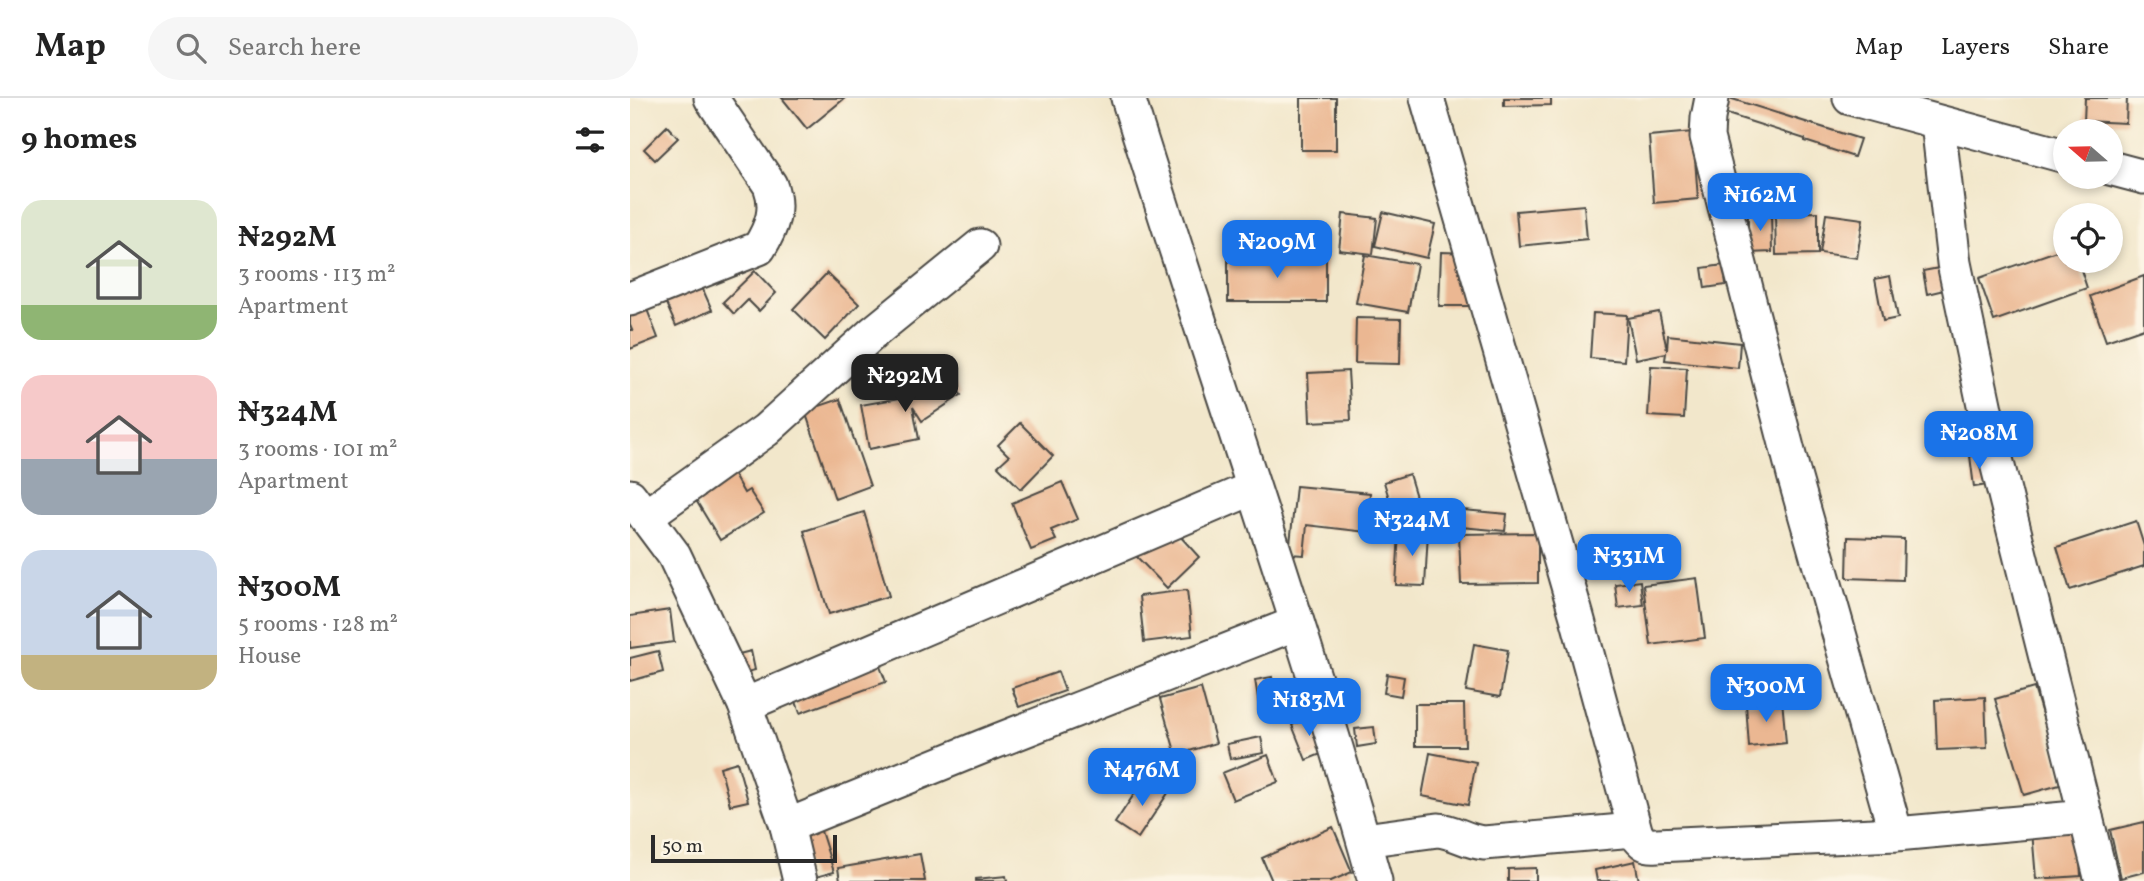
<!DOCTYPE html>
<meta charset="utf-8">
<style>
:root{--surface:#fff;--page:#f6f6f6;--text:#222;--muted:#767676;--line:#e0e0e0;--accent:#1a73e8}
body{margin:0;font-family:Vollkorn,serif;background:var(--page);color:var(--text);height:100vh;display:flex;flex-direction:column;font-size:26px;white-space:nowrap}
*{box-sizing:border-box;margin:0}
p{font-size:23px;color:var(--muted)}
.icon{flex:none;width:38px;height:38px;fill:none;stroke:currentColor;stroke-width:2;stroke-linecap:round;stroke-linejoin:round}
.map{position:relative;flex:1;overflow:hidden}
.side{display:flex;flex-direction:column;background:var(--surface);width:630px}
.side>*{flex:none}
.needle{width:46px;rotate:290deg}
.controls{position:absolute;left:1423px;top:21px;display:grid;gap:14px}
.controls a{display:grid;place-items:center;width:70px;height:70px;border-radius:50%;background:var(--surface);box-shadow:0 4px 10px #0003;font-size:35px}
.scale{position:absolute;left:21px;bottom:18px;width:186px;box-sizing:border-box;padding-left:7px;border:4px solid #2b2b2b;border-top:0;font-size:19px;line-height:24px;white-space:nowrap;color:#2b2b2b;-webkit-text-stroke:5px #fcf5e5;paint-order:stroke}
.price{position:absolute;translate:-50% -60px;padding:0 16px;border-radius:14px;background:var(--accent);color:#fff;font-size:23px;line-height:46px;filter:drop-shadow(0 2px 4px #0008)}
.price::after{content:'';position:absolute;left:50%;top:42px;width:21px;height:16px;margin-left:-10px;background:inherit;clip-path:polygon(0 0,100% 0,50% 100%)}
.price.selected{background:#222;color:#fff}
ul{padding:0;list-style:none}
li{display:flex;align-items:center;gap:21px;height:175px;padding:0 21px}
li span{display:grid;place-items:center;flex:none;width:196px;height:140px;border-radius:21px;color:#555}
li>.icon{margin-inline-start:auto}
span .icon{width:84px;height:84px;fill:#fffc;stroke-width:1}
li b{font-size:30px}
h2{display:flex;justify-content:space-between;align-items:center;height:84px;padding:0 21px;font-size:30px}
header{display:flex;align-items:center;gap:42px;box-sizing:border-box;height:98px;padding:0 35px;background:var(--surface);border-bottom:2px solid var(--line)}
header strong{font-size:33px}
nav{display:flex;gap:38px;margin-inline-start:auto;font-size:24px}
.search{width:490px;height:63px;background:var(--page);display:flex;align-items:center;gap:18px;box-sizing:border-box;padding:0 24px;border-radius:38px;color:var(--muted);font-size:26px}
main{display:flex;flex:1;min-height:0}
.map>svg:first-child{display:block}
.building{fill:#ebb792}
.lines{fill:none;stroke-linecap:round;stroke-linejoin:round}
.minor-casing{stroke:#494743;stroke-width:37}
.minor{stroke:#fff;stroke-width:33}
</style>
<header>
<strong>Map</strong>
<div class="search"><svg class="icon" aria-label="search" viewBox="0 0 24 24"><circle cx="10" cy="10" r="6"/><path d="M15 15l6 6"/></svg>Search here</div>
<nav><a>Map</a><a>Layers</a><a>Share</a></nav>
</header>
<main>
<section class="side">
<h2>9 homes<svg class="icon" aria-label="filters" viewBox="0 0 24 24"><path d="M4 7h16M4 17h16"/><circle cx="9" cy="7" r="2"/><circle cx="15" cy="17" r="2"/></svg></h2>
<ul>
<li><span style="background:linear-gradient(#dfe7d0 75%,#8fb573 0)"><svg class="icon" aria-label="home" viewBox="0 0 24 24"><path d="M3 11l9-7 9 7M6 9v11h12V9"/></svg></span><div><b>₦292M</b><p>3 rooms · 113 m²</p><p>Apartment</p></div></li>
<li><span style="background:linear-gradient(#f6c9c9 60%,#9aa5b1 0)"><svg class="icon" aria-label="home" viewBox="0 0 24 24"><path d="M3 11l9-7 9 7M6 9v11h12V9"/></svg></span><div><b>₦324M</b><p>3 rooms · 101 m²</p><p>Apartment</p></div></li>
<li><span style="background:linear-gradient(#c9d6e8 75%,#c2b280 0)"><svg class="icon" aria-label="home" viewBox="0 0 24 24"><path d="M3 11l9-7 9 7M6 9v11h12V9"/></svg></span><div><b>₦300M</b><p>5 rooms · 128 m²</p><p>House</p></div></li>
</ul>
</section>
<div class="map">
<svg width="1514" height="783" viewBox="0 0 1514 783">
<rect width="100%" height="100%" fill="#fcf5e5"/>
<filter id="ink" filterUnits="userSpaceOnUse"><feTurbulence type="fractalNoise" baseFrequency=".0143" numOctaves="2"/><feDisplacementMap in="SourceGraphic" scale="14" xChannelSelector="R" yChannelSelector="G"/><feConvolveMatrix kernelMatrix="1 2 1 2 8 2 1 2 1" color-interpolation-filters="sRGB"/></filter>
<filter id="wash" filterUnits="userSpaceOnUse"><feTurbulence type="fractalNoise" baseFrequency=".00686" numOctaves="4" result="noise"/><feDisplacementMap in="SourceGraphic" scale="28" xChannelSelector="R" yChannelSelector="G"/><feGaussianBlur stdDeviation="1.57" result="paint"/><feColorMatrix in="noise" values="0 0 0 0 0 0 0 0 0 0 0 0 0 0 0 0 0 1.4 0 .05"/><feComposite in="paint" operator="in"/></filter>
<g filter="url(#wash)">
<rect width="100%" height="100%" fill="#f2e7cb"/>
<g id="blocks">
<g class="building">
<polygon points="152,0 215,0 177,31"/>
<rect x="671" y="0" width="35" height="52"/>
<polygon points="874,0 921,0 921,7 874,8"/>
<polygon points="1099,0 1230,41 1224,59 1175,43 1175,41 1094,15"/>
<polygon points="1455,0 1497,0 1496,25 1454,23"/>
<polygon points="37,28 48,40 25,62 14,51"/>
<polygon points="1063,34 1068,101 1024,105 1019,38"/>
<polygon points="954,107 957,141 889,148 886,113"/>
<polygon points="753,114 805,126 797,160 745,148"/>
<polygon points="1188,114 1188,156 1146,157 1145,115"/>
<polygon points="1141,115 1142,154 1118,155 1118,116"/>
<polygon points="713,116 747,120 743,156 709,152"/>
<polygon points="1196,116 1233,121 1227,160 1190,155"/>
<polygon points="1435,150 1435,163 1448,163 1457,190 1364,223 1349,180"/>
<polygon points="811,154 840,155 839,208 809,208"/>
<polygon points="735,157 787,166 778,214 726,205"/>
<polygon points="696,159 696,204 598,204 598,160"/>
<polygon points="1094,167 1096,187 1075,190 1072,170"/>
<polygon points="63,169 82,212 46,228 27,185"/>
<polygon points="1309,170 1314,192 1297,196 1293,173"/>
<polygon points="125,173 146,195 129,213 118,202 104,216 93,204"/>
<polygon points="197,175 229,206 195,242 163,211"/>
<polygon points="1260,178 1268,220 1253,223 1245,181"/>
<polygon points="1514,178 1514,230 1476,243 1460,198"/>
<polygon points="8,188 28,240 0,251 0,232 2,232 0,227 0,191"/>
<polygon points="1029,214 1037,252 1038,237 1110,245 1108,270 1035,262 1036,255 1006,261 998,220"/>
<polygon points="963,215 997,217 994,263 960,260"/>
<polygon points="726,220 771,221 770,266 725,265"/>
<polygon points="1021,268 1057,270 1054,320 1018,318"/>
<polygon points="718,273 721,322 680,324 678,275"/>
<polygon points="318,276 331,297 292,323 283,309 289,341 239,351 231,307 281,298 282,300"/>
<polygon points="210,301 240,388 205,401 175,313"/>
<polygon points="390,325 423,358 391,391 368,368 379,358 368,347"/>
<polygon points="1353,356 1358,387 1344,389 1340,358"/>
<polygon points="97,365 114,395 119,392 134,415 90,442 58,389"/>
<polygon points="779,376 793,422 768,430 754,384"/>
<polygon points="432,384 448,421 421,432 426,442 401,452 382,405"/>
<polygon points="666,388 740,395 736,434 677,427 674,457 659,456"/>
<polygon points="833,412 877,416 875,433 831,429"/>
<polygon points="234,414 259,498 199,516 174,433"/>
<polygon points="1506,423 1514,448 1514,468 1440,492 1427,449"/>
<polygon points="539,426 569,459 537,490 506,458"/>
<polygon points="769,433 798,434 795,488 766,487"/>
<polygon points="908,435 908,485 831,486 829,436"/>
<polygon points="1218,439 1274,441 1273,482 1217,480"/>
<polygon points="1067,480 1075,540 1021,547 1013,487"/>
<polygon points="1010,483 1013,507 988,510 985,486"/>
<polygon points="557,492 562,538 514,544 509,498"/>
<polygon points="40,512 44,544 0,550 0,518"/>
<polygon points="844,546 878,552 870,599 836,593"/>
<polygon points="28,553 33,574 0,583 0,560"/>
<polygon points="121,553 125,572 109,576 105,557"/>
<polygon points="244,553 256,584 170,615 159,583"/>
<polygon points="428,574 435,593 389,609 382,590"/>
<polygon points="757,576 774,579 771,598 754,595"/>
<polygon points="642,579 648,615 631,618 625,582"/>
<polygon points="571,590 586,645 546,657 530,601"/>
<polygon points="1404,590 1433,686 1394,697 1365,601"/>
<polygon points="1355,599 1357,650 1307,652 1305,602"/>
<polygon points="1152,602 1156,645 1119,649 1116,606"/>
<polygon points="785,606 834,606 835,648 785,648"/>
<polygon points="681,618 696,654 676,662 662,627"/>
<polygon points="744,629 746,646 727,649 725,631"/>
<polygon points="631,639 634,655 600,661 597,646"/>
<polygon points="800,655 846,664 838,707 792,698"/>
<polygon points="638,657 648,684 603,702 592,675"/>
<polygon points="107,664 118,703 100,707 90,669"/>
<polygon points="515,680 538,695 508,740 485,725"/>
<polygon points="1514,724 1514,774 1491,780 1480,732"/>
<polygon points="703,729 722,774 701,783 642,783 632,760"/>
<polygon points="190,730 204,774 182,780 169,737"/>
<polygon points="1448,730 1451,778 1406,781 1402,733"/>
<polygon points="290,756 295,783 210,783 208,770"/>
<polygon points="1005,763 1009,783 967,783 965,772"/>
<polygon points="906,770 906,783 878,783 878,771"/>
<polygon points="376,778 377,783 346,783 346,781"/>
</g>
</g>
</g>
<g filter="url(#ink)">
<use href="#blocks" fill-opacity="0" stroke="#494743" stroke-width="2"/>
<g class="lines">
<g class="minor-casing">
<g id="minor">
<path d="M498,0c81,261 173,520 247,783"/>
<path d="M797,0l150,519 59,217c6,9 10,12 21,11l239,-11 190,-17"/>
<polyline points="1082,0 1078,20 1077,39 1164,377 1266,736"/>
<polyline points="1220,0 1435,58"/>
<polyline points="1308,25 1324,165 1363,349 1472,783"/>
<polyline points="1480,70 1514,79"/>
<path d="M0,201l129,-51c13,-21 20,-39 11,-63l-59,-87"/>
<polyline points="0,398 44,457 115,607 157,728 170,783"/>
<polyline points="16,418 136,332 244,234 350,148"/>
<polyline points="115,607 623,390"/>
<polyline points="157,728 354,648 667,525"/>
<path d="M734,742l74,-10c16,1 29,12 46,13l138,-12h8l6,3"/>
</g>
</g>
<use href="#minor" class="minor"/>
</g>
</g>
</svg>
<div class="controls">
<a><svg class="needle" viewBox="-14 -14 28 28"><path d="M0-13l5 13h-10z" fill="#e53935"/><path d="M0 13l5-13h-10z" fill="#767676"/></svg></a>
<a><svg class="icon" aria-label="locate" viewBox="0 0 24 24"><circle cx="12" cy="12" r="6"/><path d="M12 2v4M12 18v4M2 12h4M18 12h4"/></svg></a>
</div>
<div class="scale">50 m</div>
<b class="price" style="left:1130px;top:135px">₦162M</b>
<b class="price" style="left:647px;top:182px">₦209M</b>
<b class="price selected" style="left:275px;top:316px">₦292M</b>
<b class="price" style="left:1349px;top:373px">₦208M</b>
<b class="price" style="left:782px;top:460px">₦324M</b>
<b class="price" style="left:999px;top:496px">₦331M</b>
<b class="price" style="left:1136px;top:626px">₦300M</b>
<b class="price" style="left:679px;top:640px">₦183M</b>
<b class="price" style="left:512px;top:710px">₦476M</b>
</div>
</main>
